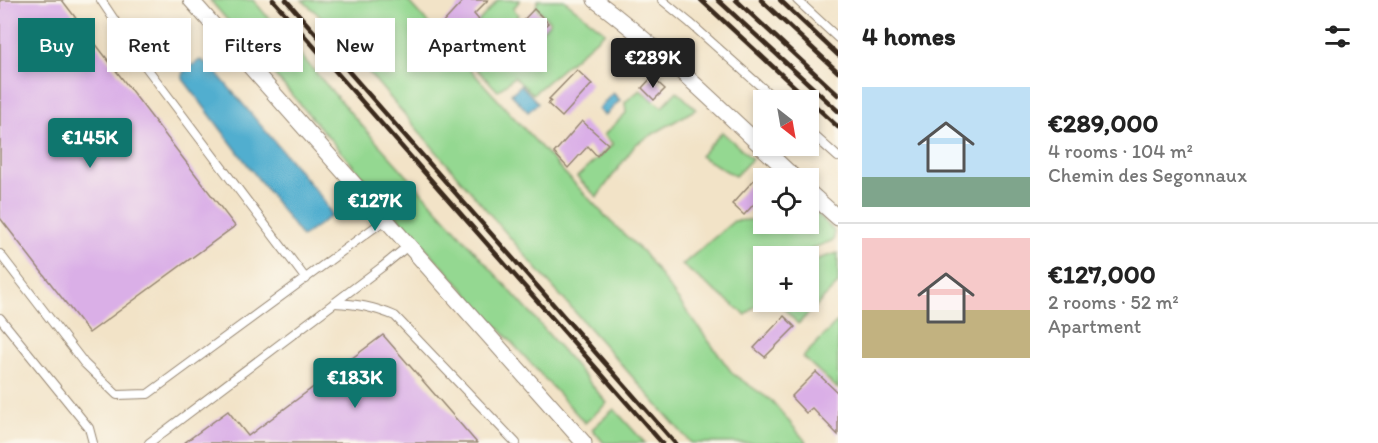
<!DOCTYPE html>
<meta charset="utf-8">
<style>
:root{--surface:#fff;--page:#f2f2f2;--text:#222;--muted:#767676;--line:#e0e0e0;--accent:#0f766e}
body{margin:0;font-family:Itim,sans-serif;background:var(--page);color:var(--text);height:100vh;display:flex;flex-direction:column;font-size:22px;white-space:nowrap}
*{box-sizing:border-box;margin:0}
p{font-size:20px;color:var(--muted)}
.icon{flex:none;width:33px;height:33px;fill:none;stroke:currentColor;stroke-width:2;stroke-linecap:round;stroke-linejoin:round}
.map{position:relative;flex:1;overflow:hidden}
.drawer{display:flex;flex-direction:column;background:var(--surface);width:540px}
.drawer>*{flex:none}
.top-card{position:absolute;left:18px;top:18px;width:570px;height:54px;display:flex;gap:12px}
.needle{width:39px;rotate:149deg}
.tools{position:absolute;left:753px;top:90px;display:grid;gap:12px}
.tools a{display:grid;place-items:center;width:66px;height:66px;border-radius:0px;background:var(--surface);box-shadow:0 3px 9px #0003;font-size:30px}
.price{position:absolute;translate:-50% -51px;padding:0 14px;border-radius:6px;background:var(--accent);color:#fff;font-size:20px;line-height:39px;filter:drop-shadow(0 2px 3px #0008)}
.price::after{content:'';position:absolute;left:50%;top:36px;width:18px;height:14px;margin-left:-9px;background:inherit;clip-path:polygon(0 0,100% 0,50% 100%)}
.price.on{background:#222;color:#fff}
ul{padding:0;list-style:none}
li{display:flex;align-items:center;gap:18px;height:150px;padding:0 24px}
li+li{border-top:2px solid var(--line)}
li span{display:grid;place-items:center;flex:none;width:168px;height:120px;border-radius:0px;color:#555}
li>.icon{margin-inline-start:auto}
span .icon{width:72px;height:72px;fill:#fffc;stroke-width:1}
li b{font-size:26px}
h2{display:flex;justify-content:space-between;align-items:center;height:72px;padding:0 24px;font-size:26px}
.pill{padding:0 21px;border-radius:0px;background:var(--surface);box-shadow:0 3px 9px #0003;font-size:21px;line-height:54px}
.pill.on{background:var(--accent);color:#fff}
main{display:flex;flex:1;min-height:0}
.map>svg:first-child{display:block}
.green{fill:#94d891;stroke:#688158;stroke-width:1.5}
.water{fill:#51aecf;stroke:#466c76;stroke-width:1.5}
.building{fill:#daafe7}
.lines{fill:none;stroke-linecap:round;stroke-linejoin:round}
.lane-casing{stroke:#968672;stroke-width:10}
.street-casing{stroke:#968672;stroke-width:17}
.lane{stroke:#fff;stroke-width:8}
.street{stroke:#fff;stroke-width:15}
.rail{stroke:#3b2a1e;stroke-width:4.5}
</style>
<main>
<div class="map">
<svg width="838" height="443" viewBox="0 0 838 443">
<rect width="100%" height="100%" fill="#fbf7ec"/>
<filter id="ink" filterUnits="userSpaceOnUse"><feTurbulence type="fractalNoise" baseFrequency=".0167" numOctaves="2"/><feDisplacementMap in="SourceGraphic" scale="12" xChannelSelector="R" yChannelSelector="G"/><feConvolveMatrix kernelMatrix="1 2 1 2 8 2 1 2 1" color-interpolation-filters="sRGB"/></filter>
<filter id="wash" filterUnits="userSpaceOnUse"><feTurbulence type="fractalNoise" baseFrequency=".008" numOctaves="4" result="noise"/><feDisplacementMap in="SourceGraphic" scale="24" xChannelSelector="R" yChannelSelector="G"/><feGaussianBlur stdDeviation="1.35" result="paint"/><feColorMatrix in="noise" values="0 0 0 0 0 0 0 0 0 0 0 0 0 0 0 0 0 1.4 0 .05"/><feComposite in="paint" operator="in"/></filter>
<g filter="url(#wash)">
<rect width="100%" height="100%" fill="#f2e3c7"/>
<g class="green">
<polygon points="210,0 253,0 356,119 533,316 607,403 585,423 394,213"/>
<polygon points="302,0 407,0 559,167 610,221 643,252 733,374 772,401 807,443 691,443 543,276 322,18"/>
<polygon points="498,0 520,0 513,9 519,15 507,29 526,49 550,22 536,7 538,0 564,0 605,32 533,94 514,77 498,91 455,47"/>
<polygon points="640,90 662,107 677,91 696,109 636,144 597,197 577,177 613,144 604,135 626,113 625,102"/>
<polygon points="722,132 752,159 735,176 700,156"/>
<polygon points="809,209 813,209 834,231 834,240 813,248 804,256 764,256 763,298 746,315 682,265 734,221 763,219 764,224 808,224"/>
<polygon points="838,253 838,284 798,324 779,303 780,302 808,302 809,268 818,259"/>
<polygon points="838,321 838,389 803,357"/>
<polygon points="614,409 645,443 604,443 592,429"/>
</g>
<g class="water">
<polygon points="200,60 210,65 322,198 332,215 302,237 183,79 183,72"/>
<polygon points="521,85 538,103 528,112 511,94"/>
<polygon points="613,93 620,100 605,116 598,109"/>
</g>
<g id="blocks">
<g class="building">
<polygon points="0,0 62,0 235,226 89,333 0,218"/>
<polygon points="464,0 488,0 474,14 479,20 457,44 440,26"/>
<polygon points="534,9 548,23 527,45 513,31"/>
<polygon points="577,70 592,84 562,117 548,104 551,101 549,99"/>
<polygon points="652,77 665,89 654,100 642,88"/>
<polygon points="582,121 608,144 597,156 588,146 568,168 554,153"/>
<polygon points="764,169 764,193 744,215 732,204"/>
<polygon points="784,316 795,327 765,357 754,348"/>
<polygon points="383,335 477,443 184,443 228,411 248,436"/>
<polygon points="816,372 838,393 838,435 812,408 806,413 791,397"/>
</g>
</g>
</g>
<g filter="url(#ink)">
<use href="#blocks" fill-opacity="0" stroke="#968672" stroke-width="1.5"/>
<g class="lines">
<g class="lane-casing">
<g id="lane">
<polyline points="101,0 143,63 306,279"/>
<polyline points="662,0 690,23 776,100"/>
<polyline points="797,0 838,38"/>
<polyline points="808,130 838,157"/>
<polyline points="0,254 84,363 117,395 148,394 386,219"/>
<path d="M334,303c23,1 40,4 61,13l121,127"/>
<polyline points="0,318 89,428 93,443"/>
<polyline points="149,443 382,267 409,245"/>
</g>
</g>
<g class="street-casing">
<g id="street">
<polyline points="191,0 584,443"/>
<path d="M595,0c71,53 135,118 200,178"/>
<polyline points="808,191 838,218"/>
</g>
</g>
<use href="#lane" class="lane"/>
<use href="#street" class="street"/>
<g class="rail">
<polyline points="273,0 662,443"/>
<polyline points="286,0 675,443"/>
<polyline points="701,0 838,127"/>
<polyline points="718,0 838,111"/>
<polyline points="736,0 838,95"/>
<polyline points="761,0 838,72"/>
<polyline points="780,0 838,55"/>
</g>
</g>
</g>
</svg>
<div class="tools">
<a><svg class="needle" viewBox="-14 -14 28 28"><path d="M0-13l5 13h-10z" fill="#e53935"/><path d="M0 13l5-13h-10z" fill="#767676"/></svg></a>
<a><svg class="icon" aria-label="locate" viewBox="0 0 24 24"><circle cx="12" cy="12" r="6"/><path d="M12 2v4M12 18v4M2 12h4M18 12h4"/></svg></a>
<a>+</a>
</div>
<b class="price on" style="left:653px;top:89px">€289K</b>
<b class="price" style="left:90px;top:169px">€145K</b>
<b class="price" style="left:375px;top:232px">€127K</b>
<b class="price" style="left:355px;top:409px">€183K</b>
<div class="top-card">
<a class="pill on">Buy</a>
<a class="pill">Rent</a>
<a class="pill">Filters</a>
<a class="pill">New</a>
<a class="pill">Apartment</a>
</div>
</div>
<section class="drawer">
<h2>4 homes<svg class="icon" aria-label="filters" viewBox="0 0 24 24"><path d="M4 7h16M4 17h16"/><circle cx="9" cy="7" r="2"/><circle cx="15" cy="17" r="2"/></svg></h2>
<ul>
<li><span style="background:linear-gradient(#bfe0f5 75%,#7fa58c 0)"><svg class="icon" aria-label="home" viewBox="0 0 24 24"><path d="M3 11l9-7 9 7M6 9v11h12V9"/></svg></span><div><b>€289,000</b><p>4 rooms · 104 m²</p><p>Chemin des Segonnaux</p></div></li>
<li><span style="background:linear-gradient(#f6c9c9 60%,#c2b280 0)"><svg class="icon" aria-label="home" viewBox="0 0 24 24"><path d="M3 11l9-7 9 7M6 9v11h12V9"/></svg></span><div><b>€127,000</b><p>2 rooms · 52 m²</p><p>Apartment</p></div></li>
</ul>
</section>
</main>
